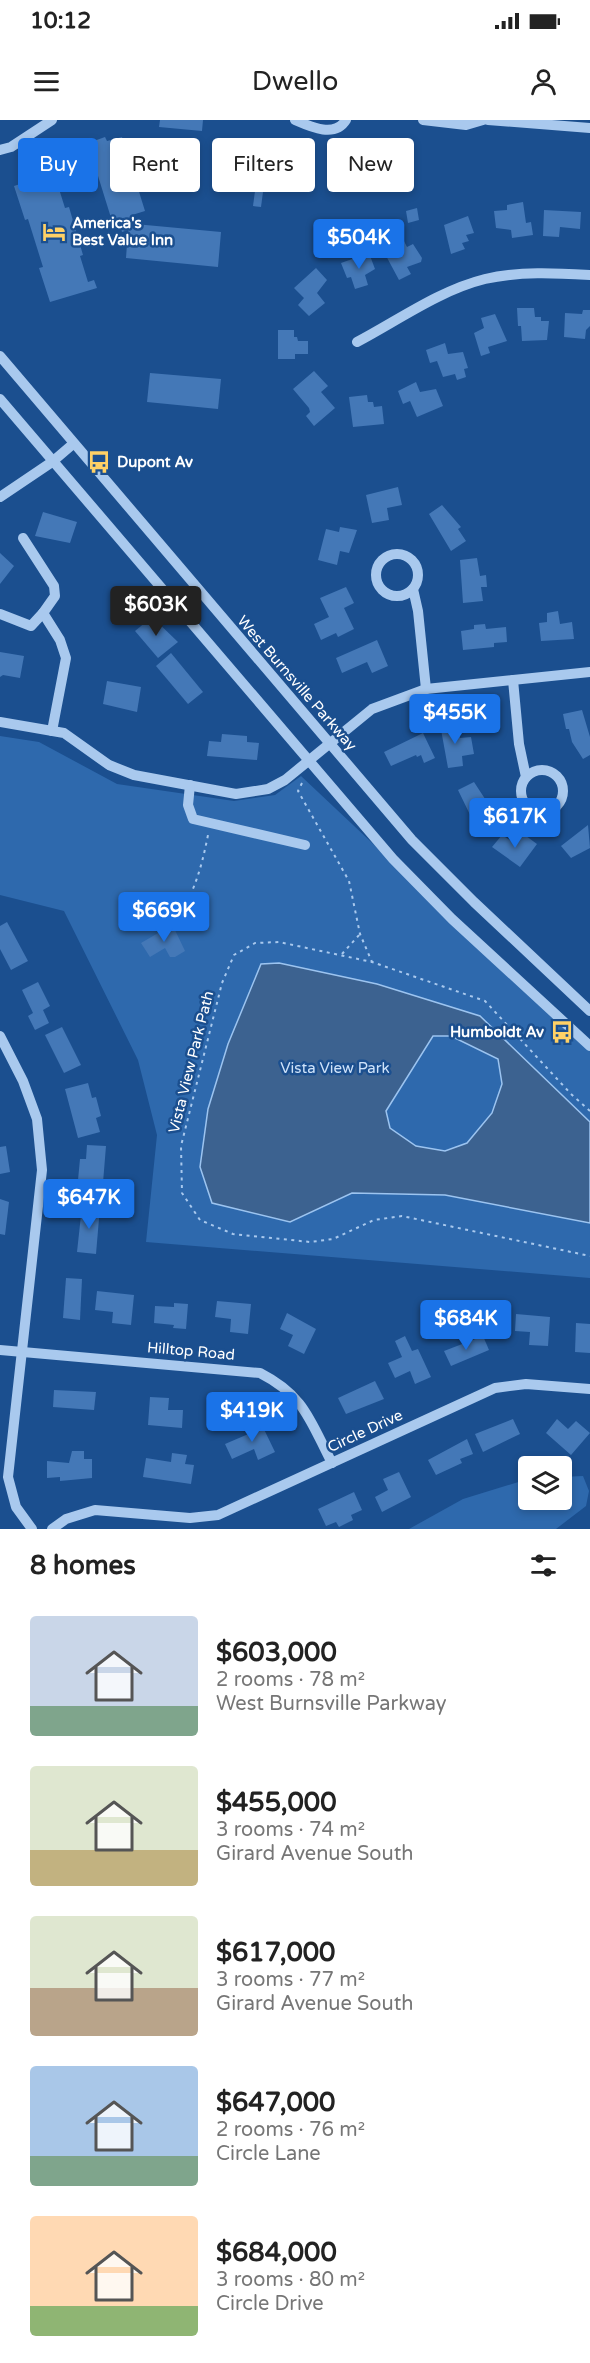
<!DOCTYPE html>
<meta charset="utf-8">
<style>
:root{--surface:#fff;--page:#f6f6f6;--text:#222;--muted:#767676;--accent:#1a73e8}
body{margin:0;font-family:"Varela Round",sans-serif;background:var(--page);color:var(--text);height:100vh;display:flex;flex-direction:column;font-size:22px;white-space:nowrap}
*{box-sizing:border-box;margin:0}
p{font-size:20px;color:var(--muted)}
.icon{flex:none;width:33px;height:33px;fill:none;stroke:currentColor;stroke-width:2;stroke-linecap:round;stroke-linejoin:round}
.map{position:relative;height:1409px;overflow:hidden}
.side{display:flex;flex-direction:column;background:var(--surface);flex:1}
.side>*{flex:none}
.banner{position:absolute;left:18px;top:18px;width:555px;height:54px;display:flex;gap:12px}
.controls{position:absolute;left:518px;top:1336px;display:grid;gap:12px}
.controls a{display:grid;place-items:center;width:54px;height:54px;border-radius:6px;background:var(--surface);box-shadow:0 3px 9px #0003;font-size:30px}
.price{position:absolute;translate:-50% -51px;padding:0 14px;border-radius:6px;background:var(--accent);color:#fff;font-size:20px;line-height:39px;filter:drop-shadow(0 2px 3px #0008)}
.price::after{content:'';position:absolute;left:50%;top:36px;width:18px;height:14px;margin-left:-9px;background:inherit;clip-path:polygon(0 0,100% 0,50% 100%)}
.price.current{background:#222;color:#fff}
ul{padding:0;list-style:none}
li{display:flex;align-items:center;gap:18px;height:150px;padding:0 30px}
li span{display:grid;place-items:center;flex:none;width:168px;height:120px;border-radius:6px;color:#555}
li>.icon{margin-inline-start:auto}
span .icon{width:72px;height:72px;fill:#fffc;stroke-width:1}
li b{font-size:26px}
h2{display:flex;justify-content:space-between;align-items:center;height:72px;padding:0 30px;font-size:26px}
.chip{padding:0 21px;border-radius:6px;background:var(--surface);box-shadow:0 3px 9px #0003;font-size:21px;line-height:54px}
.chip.current{background:var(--accent);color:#fff}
.status{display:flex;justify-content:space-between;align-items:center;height:42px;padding:0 30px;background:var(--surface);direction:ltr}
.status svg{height:16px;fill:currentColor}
header{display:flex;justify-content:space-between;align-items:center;height:78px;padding:0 30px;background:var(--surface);font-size:27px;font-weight:600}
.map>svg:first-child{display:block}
.green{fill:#2e69ad}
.water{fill:#3c6290;stroke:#9cc4f0;stroke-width:1.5;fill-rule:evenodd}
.building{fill:#4478b7}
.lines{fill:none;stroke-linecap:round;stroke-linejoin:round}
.path{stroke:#a9c9ee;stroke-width:2;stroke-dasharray:3 4.5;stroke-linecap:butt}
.minor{stroke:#a9c9ee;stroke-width:10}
.labels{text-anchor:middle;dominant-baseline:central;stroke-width:5;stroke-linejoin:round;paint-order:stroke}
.poi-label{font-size:15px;font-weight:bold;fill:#fff;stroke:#1b4f8f;text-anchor:start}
.street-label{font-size:15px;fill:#fff;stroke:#1b4f8f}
.park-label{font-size:15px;fill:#cfe3fa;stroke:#1b4f8f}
</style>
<div class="status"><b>10:12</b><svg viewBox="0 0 49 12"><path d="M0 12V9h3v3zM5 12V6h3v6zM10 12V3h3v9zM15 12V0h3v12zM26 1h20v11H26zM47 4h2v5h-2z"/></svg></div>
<header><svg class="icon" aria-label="menu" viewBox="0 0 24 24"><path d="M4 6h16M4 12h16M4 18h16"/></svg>Dwello<svg class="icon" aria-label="person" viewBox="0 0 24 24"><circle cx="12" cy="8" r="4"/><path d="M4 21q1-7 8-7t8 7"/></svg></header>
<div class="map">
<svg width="590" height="1409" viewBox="0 0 590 1409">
<rect width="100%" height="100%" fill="#1b4f8f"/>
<g class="green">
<polygon points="0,616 39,622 117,664 234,681 275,675 301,656 590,928 590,1158 146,1122 157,1015 138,940 64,791 0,775"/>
<polygon points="583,1356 589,1371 586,1386 556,1409 409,1409 463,1379 528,1359 528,1380 561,1380 561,1357"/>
</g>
<path class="water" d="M279,843l98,21 103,32 110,106v101l-145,-28 -93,-2 -62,29 -78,-19 -12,-36 8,-58 20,-65 33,-80zM433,916h18l47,23 4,25 -10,29 -25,30 -22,8 -29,-5 -26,-18 -4,-17z"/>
<g class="building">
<polygon points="160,0 203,0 202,11 159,7"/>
<polygon points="105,17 107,21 122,17 145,91 132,95 135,104 221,112 218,147 126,138 128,110 122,112 118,99 112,101 89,27 92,26 91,22"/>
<polygon points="54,53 65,88 69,87 83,135 80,136 88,162 94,160 97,168 50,182 39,148 43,147 28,99 25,100 14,66"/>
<polygon points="255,71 263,72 261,87 253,86"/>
<polygon points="523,82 526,103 531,102 533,115 512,118 511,110 496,108 494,91 507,90 507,85"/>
<polygon points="417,88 419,100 408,103 406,91"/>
<polygon points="544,90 581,92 580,109 560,107 559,117 543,116"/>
<polygon points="468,96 474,113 466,115 469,121 462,123 465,129 451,134 444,105"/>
<polygon points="404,121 407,127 413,124 422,138 421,142 407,147 411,154 399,160 384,132"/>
<polygon points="369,133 375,149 365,155 368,165 355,169 351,157 347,158 341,143"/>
<polygon points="316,148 327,160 317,173 325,183 309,196 298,185 304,178 294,168"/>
<polygon points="517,188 534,188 535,197 541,197 541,201 549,201 547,220 522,221 521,206 518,206"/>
<polygon points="583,190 590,190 590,206 586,210 585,219 564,217 565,193 582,194"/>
<polygon points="495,194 507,221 488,227 490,233 481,236 474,213 484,208 481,198"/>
<polygon points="278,210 294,210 294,217 297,217 298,221 308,221 308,234 295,234 295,239 278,239"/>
<polygon points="445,223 448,234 463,232 468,248 464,249 466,257 457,260 455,254 443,257 437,241 430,243 426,230"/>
<polygon points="314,251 328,266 321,272 335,288 314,306 306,296 310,292 309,288 293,269"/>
<polygon points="150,253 221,259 218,289 147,282"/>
<polygon points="416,262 420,272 436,269 443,286 417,297 410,281 403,284 398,271"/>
<polygon points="367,275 368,282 373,282 374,287 382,286 384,304 353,307 349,277"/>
<polygon points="398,367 402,385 387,388 389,400 372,403 366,375"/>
<polygon points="442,385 461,407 458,409 466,421 451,431 429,394"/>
<polygon points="43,392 77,402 70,423 35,416"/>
<polygon points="340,407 357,410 349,433 340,431 337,445 318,440 326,409 339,412"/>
<polygon points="0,433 14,446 0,464"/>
<polygon points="477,438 480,456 486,455 487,467 481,467 483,481 463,483 460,440"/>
<polygon points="346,467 354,483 344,488 354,509 338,517 336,513 321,520 314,504 329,497 320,478"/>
<polygon points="558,491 560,504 572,502 574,519 541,521 539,503 547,502 547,493"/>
<polygon points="152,497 178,522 158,538 135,511"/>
<polygon points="485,504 486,509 506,507 507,522 494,523 494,527 463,530 461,511 474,509 474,505"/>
<polygon points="377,520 388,546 372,553 367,542 342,553 336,538"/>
<polygon points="0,532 24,536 20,558 3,555 0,557"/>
<polygon points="171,533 203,572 188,584 156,546"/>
<polygon points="107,561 141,567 137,592 103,584"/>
<polygon points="582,590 590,617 590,635 583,639 572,622 569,609 566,609 563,594"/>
<polygon points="457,602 460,618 471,617 474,634 462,636 463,646 448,648 440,604"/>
<polygon points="423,613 435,638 424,643 421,635 417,637 416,635 391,646 384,632"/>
<polygon points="222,614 247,616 247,622 259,623 257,640 207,636 209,621 221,622"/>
<polygon points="474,662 489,685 483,688 489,698 475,705 458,670"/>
<polygon points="588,705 590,728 571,738 561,726"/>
<polygon points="522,713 537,724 520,747 492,727 502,715 514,723"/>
<polygon points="7,802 28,841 11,850 0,829 0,806"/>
<polygon points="165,806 174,808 185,831 175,837 170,837 165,828 150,837 141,823 165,809"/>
<polygon points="38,862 50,886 43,890 49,903 35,910 28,896 33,893 22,870"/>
<polygon points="62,907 81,945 64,953 45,915"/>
<polygon points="88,963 92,978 96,977 101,996 96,998 100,1012 78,1018 65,969"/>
<polygon points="87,1025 106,1026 102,1075 83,1074 84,1060 78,1060 80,1039 86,1039"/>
<polygon points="6,1026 10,1052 0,1054 0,1027"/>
<polygon points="0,1079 9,1082 5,1115 0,1114"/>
<polygon points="82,1086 100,1087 96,1134 77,1132"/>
<polygon points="66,1158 82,1159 80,1200 63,1198"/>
<polygon points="97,1171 134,1175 131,1205 112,1203 113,1192 95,1190"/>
<polygon points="217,1181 251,1184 248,1214 230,1212 231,1199 215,1197"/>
<polygon points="174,1183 188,1184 186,1209 173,1208 174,1205 154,1203 155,1186 174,1187"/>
<polygon points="287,1193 316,1209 304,1234 288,1226 293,1215 280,1209"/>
<polygon points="516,1194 550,1197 548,1226 529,1225 530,1212 515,1211"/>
<polygon points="576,1203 590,1204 590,1233 575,1232"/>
<polygon points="405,1216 412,1231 418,1229 431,1257 415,1264 410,1251 395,1258 388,1243 402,1237 395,1221"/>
<polygon points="483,1216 489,1230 451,1246 444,1231"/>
<polygon points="375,1261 384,1279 346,1294 338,1278"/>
<polygon points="54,1270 96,1272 94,1290 53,1287"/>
<polygon points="150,1277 169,1278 168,1290 183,1290 182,1308 148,1305"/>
<polygon points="259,1299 275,1332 258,1340 254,1329 232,1339 225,1324 253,1312 250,1304"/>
<polygon points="513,1299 520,1314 483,1332 475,1314"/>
<polygon points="557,1299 568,1309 576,1301 590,1313 571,1335 546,1313"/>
<polygon points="467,1319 473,1334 460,1339 462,1343 436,1355 428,1340"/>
<polygon points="72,1331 84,1331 84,1339 92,1339 92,1358 60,1361 60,1357 47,1358 47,1341 69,1343"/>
<polygon points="172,1333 187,1335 185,1344 194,1345 191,1364 143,1357 146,1338 171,1342"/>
<polygon points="399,1352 411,1377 382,1392 375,1377 388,1370 383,1359"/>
<polygon points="354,1372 362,1390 351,1395 353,1400 339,1407 336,1402 326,1406 318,1389"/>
</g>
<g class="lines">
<g class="path">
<polyline points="302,663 298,671 349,761 360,814 372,842"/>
<path d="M170,807c23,-28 31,-57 38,-92"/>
<polyline points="342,834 360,814"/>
<polyline points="590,991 571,974 485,881 372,842 279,822 255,823 234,835 222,863 181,1026 182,1073 200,1100 233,1114 310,1122 333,1119 374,1100 402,1096 590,1136"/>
</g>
<g class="minor">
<path d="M295,0c16,7 40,18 51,0"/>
<polyline points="423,0 466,5 483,0"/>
<polyline points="488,0 590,8"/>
<polyline points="0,30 11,27 52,0"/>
<path d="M357,222c40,-21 83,-52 128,-63 35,-8 70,-6 105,-4"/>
<polyline points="0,236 412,720 474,782 590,891"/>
<polyline points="0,279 393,739 452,799 590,926"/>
<polyline points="0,377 52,342 73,324"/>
<polyline points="23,418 54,466 55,476 43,493 60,520 66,538 52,611"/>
<circle cx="397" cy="455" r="21"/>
<polyline points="413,469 418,491 426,569"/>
<polyline points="0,494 31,506 43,493"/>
<polyline points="513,560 519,624 526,657"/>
<polyline points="0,602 64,613 109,645 134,655 236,674 268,669 285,660 372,589 426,569 590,552"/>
<circle cx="542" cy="671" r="21"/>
<polyline points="190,665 188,685 193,699 305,725"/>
<polyline points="0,916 23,961 37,999 42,1050 8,1357 16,1387 32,1409"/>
<path d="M0,1230l260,23c45,23 50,48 72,90"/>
<polyline points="52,1409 66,1399 95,1390 190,1398 218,1395 495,1268 526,1264 590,1269"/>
</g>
</g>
<defs>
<g id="hotel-bare" transform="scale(1.8)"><path d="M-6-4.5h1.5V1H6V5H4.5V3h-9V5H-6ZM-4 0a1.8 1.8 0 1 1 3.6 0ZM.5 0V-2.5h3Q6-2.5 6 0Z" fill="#ffd166" stroke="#1b4f8f" stroke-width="2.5" paint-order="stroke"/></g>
<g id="bus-bare" transform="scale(1.8)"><path d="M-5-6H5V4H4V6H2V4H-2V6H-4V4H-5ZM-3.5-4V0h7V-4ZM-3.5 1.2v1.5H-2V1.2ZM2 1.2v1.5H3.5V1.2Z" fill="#ffd166" stroke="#1b4f8f" stroke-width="2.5" paint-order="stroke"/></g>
</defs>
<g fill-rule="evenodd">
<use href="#hotel-bare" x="54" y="112"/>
<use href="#bus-bare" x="99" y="342"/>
<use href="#bus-bare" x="562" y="912"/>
</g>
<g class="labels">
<g class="poi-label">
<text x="72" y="103">America's<tspan x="72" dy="17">Best Value Inn</tspan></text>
<text x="117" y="342">Dupont Av</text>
<text x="544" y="912" text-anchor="end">Humboldt Av</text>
</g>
<g class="street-label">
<text transform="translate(297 563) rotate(49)">West Burnsville Parkway</text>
<text transform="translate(191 942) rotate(-76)">Vista View Park Path</text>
<text transform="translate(191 1231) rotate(5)">Hilltop Road</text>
<text transform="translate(365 1311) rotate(-25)">Circle Drive</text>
</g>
<g class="park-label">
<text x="335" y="948">Vista View Park</text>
</g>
</g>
</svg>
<div class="controls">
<a><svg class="icon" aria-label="layers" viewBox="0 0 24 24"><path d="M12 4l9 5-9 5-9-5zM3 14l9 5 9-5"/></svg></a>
</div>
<b class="price" style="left:359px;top:150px">$504K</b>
<b class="price current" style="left:156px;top:517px">$603K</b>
<b class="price" style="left:455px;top:625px">$455K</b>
<b class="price" style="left:515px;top:729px">$617K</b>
<b class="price" style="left:164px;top:823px">$669K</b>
<b class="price" style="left:89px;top:1110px">$647K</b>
<b class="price" style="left:466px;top:1231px">$684K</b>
<b class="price" style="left:252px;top:1323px">$419K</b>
<div class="banner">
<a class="chip current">Buy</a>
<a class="chip">Rent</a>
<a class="chip">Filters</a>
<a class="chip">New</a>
</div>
</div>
<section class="side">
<h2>8 homes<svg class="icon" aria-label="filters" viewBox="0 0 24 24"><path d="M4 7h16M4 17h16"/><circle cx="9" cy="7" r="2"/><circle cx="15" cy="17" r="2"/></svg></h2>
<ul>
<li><span style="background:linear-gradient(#c9d6e8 75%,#7fa58c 0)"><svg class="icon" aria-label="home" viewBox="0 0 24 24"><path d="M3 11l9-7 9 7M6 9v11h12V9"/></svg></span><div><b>$603,000</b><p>2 rooms · 78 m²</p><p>West Burnsville Parkway</p></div></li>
<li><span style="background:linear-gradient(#dfe7d0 70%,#c2b280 0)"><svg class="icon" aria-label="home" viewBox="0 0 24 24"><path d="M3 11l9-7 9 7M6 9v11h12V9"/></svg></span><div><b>$455,000</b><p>3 rooms · 74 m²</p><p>Girard Avenue South</p></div></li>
<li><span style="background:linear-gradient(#dfe7d0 60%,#b9a48a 0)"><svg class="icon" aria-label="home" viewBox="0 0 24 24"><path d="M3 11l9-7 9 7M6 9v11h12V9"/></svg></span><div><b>$617,000</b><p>3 rooms · 77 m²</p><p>Girard Avenue South</p></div></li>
<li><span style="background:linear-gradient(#a9c7e8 75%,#7fa58c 0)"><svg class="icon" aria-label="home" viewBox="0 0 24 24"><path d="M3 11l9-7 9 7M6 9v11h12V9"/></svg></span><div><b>$647,000</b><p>2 rooms · 76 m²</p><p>Circle Lane</p></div></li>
<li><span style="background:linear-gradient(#ffd9b3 75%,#8fb573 0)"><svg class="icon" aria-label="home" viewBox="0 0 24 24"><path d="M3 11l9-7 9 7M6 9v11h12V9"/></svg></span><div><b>$684,000</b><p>3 rooms · 80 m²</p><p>Circle Drive</p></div></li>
</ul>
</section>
